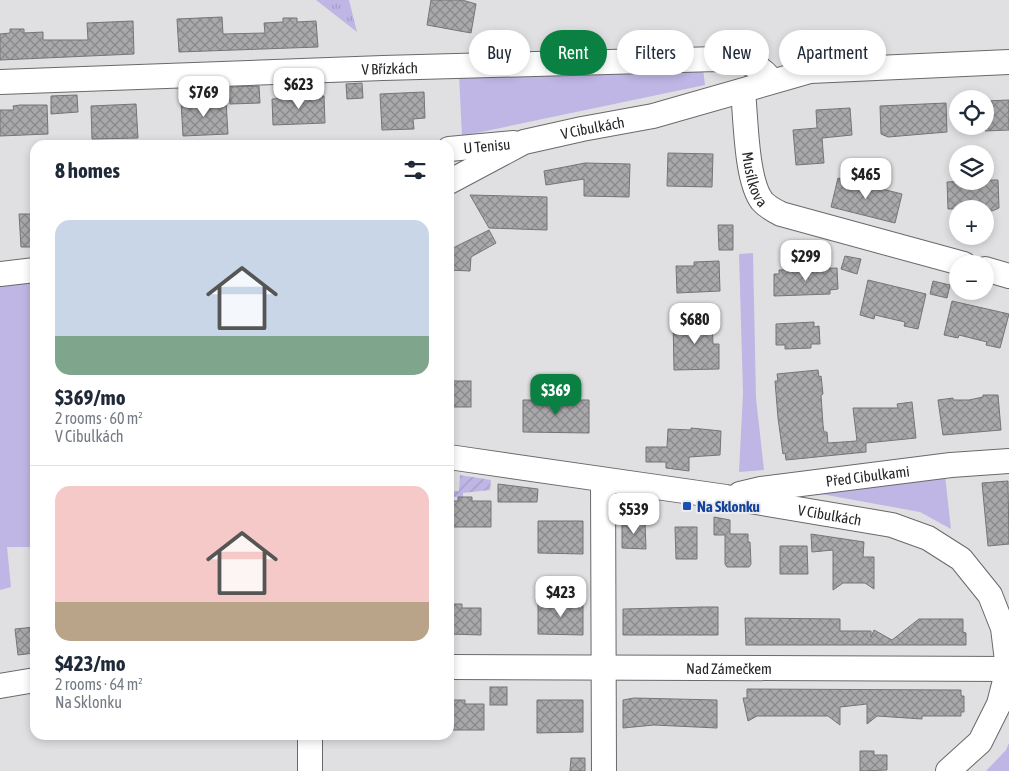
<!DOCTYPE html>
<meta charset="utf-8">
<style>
:root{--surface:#fff;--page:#f6f6f7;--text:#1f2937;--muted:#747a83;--line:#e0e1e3;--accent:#0b8043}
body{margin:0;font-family:"Asap Condensed",sans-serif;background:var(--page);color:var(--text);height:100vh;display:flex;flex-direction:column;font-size:19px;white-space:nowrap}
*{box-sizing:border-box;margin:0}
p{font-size:16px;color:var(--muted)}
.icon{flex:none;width:28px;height:28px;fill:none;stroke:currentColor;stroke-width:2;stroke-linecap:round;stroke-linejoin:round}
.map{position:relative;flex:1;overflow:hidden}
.details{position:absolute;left:30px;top:140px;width:424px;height:600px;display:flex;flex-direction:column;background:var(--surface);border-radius:15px;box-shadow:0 2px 8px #0003}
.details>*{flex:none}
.hud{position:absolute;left:469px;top:30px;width:465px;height:45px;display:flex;gap:10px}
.fabs{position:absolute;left:949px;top:90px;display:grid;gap:10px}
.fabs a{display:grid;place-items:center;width:45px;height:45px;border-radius:50%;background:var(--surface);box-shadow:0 2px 8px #0003;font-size:25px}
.price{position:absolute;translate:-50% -42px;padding:0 11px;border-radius:10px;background:#fff;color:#222;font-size:16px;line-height:32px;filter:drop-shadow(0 1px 2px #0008)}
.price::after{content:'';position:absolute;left:50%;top:30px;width:15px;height:11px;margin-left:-8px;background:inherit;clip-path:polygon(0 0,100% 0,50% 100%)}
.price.current{background:var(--accent);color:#fff}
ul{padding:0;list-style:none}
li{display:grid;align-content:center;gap:10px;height:265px;padding:0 25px}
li+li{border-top:1px solid var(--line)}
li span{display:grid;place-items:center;height:155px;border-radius:15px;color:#555}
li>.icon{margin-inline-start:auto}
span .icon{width:90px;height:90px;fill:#fffc;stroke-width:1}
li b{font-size:21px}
h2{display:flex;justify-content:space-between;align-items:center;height:60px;padding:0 25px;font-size:21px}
.chip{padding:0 18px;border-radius:22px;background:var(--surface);box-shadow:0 2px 8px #0003;font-size:18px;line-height:45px}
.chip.current{background:var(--accent);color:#fff}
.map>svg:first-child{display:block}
.grass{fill:#bfb6e5}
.park{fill:url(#park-tufts)}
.garden{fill:url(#garden-furrows)}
.building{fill:url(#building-cross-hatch);stroke:#757477}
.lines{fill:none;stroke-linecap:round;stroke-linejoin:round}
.minor-casing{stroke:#69686b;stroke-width:26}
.minor{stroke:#fff;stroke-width:24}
.transit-dot{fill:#1a4fb4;stroke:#ededf0;stroke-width:2}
.labels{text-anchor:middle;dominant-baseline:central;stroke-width:4;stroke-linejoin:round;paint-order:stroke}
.street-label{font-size:15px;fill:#262627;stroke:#ededf0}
.transit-label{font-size:15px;font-weight:bold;fill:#164399;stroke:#ededf0;text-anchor:start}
</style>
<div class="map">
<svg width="1009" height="771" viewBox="0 0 1009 771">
<defs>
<pattern id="park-tufts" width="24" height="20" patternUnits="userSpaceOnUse" patternTransform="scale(1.25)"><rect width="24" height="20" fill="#bfb6e5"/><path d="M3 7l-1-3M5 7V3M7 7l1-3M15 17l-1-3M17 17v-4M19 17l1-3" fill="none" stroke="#a49cc4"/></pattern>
<pattern id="garden-furrows" width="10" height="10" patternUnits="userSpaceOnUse" patternTransform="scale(1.25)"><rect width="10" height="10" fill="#bfb6e5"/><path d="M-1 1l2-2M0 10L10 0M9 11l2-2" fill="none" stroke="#a49cc4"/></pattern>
<pattern id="building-cross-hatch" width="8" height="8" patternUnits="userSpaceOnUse" patternTransform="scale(1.25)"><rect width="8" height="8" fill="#a9a8ab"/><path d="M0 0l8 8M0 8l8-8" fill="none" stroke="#89898b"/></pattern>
</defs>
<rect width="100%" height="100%" fill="#e0e0e3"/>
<g class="grass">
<polygon points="703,68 705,85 462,136 459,75"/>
<polygon points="753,253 756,398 764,470 739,472 743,393 739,254"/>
<polygon points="35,283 35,547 7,547 11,587 0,590 0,285"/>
<polygon points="945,475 951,529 920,512 799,490"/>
<polygon points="1009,743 1009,771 986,771 1006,750"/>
</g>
<polygon class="park" points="316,0 349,0 357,32"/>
<polygon class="garden" points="460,475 491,480 490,490 463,493 463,497 449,497 449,491 459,491"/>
<g class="building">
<polygon points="431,0 462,0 476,4 471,33 427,25"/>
<polygon points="222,17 223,34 265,33 264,23 283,22 283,18 297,18 297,22 316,21 318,47 179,52 177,19"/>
<polygon points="133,21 134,54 0,60 0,34 10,33 10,29 24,29 24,33 43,32 43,40 88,40 87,23"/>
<polygon points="362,83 363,98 347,99 346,84"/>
<polygon points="259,86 260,103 230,104 229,87"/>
<polygon points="424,92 425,118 413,119 414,129 382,130 380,94"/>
<polygon points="305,93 305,97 324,96 325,123 273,125 272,99 291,98 291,94"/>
<polygon points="77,95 78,112 51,114 51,96"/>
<polygon points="1009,100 1009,130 985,131 985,101"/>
<polygon points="210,101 226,101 228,134 183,136 181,102"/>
<polygon points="946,103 947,132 888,137 881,134 880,106"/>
<polygon points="136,104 138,138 92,139 91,106"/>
<polygon points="20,105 47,105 48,134 0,136 0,110 14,110 13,106"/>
<polygon points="850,108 852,135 822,138 824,163 796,165 793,130 817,128 816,110"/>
<polygon points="668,153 713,154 712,187 667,186"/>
<polygon points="585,163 630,164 629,197 584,196 584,179 546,185 544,171"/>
<polygon points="838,178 902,194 895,223 831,207"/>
<polygon points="985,180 998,180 999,208 992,211 985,209 948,209 947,182"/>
<polygon points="470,195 547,197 547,230 489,228"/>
<polygon points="19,214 35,214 35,247 21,247"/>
<polygon points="718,225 733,225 733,250 719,250"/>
<polygon points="489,230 496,243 471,257 470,271 449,270 449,250"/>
<polygon points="845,256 861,259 857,274 841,269"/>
<polygon points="719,261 720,291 677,293 676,266 694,266 694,262"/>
<polygon points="837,268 838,289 830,290 830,294 774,296 774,274 779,274 779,270"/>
<polygon points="868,280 926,294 918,329 904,326 905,322 875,315 874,319 860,315"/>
<polygon points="933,281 950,285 947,298 930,294"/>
<polygon points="952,301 1009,314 1000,348 986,345 987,342 959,335 958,338 944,335"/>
<polygon points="712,319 713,344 719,344 719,369 674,370 673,320"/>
<polygon points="814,322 814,327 819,326 820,344 811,344 811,348 785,349 785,345 776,345 776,324"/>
<polygon points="818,370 819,377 821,376 823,394 821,395 823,425 824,432 827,432 828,443 857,441 853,408 898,408 897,404 912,402 916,438 866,443 866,452 786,460 785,453 783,454 778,418 775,381 778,381 777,374"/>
<rect x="449" y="381" width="22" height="26"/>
<polygon points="983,395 998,395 1001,430 943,435 938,400 953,398 953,400 969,400 983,397"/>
<polygon points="523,400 589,400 589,433 523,432"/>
<polygon points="691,428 721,431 720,455 689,457 689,471 666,468 666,462 646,462 646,447 667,447 668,429 691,430"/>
<polygon points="1008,481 1009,544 988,546 982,483"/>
<polygon points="498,484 538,489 537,502 498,502"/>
<polygon points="458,497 472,497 472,501 491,501 491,527 449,527 449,501 458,501"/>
<polygon points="714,517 730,520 730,534 748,534 748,542 750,542 751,564 749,567 727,567 725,564 725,535 714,535"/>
<polygon points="538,521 583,521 583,554 538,553"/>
<polygon points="622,522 645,522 646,549 622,548"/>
<polygon points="675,527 697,527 697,559 676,559"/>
<polygon points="811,534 864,542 863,557 874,557 874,589 865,583 843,583 833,590 833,550 812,552"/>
<polygon points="780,546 807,546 808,574 780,574"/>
<polygon points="583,601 583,635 538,634 538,602"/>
<polygon points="449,604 462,604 462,608 481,608 481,635 449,634"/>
<polygon points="701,607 718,607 718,635 623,635 623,609"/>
<polygon points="745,618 840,619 840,631 871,631 871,637 874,630 892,640 919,619 963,619 963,632 966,633 966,645 746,645"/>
<polygon points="35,627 35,653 18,655 15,629"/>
<rect x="490" y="687" width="17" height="18"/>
<polygon points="747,689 961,690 961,696 964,696 964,712 961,712 961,716 922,716 922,719 877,716 867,724 867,704 840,707 840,725 828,716 757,716 748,721 743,698 747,698"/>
<polygon points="634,698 717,700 717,728 654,725 623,728 623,700"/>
<polygon points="450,700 465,700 465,704 484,704 484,730 449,730"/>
<polygon points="537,700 583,700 583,732 537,733"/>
<polygon points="860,751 874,751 874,755 887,755 887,770 860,771"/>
<polygon points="571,758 585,758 585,771 570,771"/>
</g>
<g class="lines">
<g class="minor-casing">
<g id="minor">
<path id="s1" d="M0,82l383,-14 334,-9c24,1 40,2 55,22"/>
<path id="s2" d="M743,92c3,27 3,88 19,109 5,6 13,10 19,13l183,50"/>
<path id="s3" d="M449,149l65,-6"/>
<path id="s4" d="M449,182l75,-40 58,-13 71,-13 157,-45 199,-9"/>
<polyline points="985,269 1009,276"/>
<polyline points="0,274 35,270"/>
<path id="s5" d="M449,457l277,40 166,28 36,13 33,21 29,36 13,33 5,41 -9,35 -19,38 -32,29"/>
<polyline points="603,480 604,771"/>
<path id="s6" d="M740,494l21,-5 190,-24 58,-4"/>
<path id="s7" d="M449,667l560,2"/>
<polyline points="0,686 35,680"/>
<polyline points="310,735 310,771"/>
</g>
</g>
<use href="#minor" class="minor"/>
</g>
<rect class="transit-dot" x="682" y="501" width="10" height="10" rx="2.5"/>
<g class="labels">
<g class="street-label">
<text stroke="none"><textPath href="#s1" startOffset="390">V Břízkách</textPath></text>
<text stroke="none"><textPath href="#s4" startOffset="155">V Cibulkách</textPath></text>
<text stroke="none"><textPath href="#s3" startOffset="38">U Tenisu</textPath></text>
<text stroke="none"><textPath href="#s2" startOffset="88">Musílkova</textPath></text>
<text stroke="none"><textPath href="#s6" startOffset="129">Před Cibulkami</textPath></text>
<text stroke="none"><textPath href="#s5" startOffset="385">V Cibulkách</textPath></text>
<text stroke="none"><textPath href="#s7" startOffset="280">Nad Zámečkem</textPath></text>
</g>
<g class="transit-label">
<text x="697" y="506">Na Sklonku</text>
</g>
</g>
</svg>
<div class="fabs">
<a><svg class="icon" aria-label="locate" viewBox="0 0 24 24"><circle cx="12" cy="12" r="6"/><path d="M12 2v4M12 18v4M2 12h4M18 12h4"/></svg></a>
<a><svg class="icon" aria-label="layers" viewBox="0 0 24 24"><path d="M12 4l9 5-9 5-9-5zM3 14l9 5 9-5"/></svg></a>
<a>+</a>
<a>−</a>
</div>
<b class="price" style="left:299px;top:110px">$623</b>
<b class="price" style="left:204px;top:118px">$769</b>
<b class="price" style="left:866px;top:200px">$465</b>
<b class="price" style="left:806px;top:282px">$299</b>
<b class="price" style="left:695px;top:345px">$680</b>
<b class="price current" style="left:556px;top:416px">$369</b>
<b class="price" style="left:634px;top:535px">$539</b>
<b class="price" style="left:561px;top:618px">$423</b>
<div class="hud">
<a class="chip">Buy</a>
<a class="chip current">Rent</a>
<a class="chip">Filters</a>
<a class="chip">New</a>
<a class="chip">Apartment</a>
</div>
<section class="details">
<h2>8 homes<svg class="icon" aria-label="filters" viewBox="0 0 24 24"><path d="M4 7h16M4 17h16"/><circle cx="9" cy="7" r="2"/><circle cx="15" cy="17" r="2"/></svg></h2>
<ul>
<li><span style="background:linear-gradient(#c9d6e8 75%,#7fa58c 0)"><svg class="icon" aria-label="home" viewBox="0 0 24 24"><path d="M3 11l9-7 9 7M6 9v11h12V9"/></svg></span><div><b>$369/mo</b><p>2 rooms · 60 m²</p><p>V Cibulkách</p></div></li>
<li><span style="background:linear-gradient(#f6c9c9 75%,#b9a48a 0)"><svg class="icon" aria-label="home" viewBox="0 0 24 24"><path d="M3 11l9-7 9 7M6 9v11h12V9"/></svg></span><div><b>$423/mo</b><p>2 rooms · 64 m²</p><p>Na Sklonku</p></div></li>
</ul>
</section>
</div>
